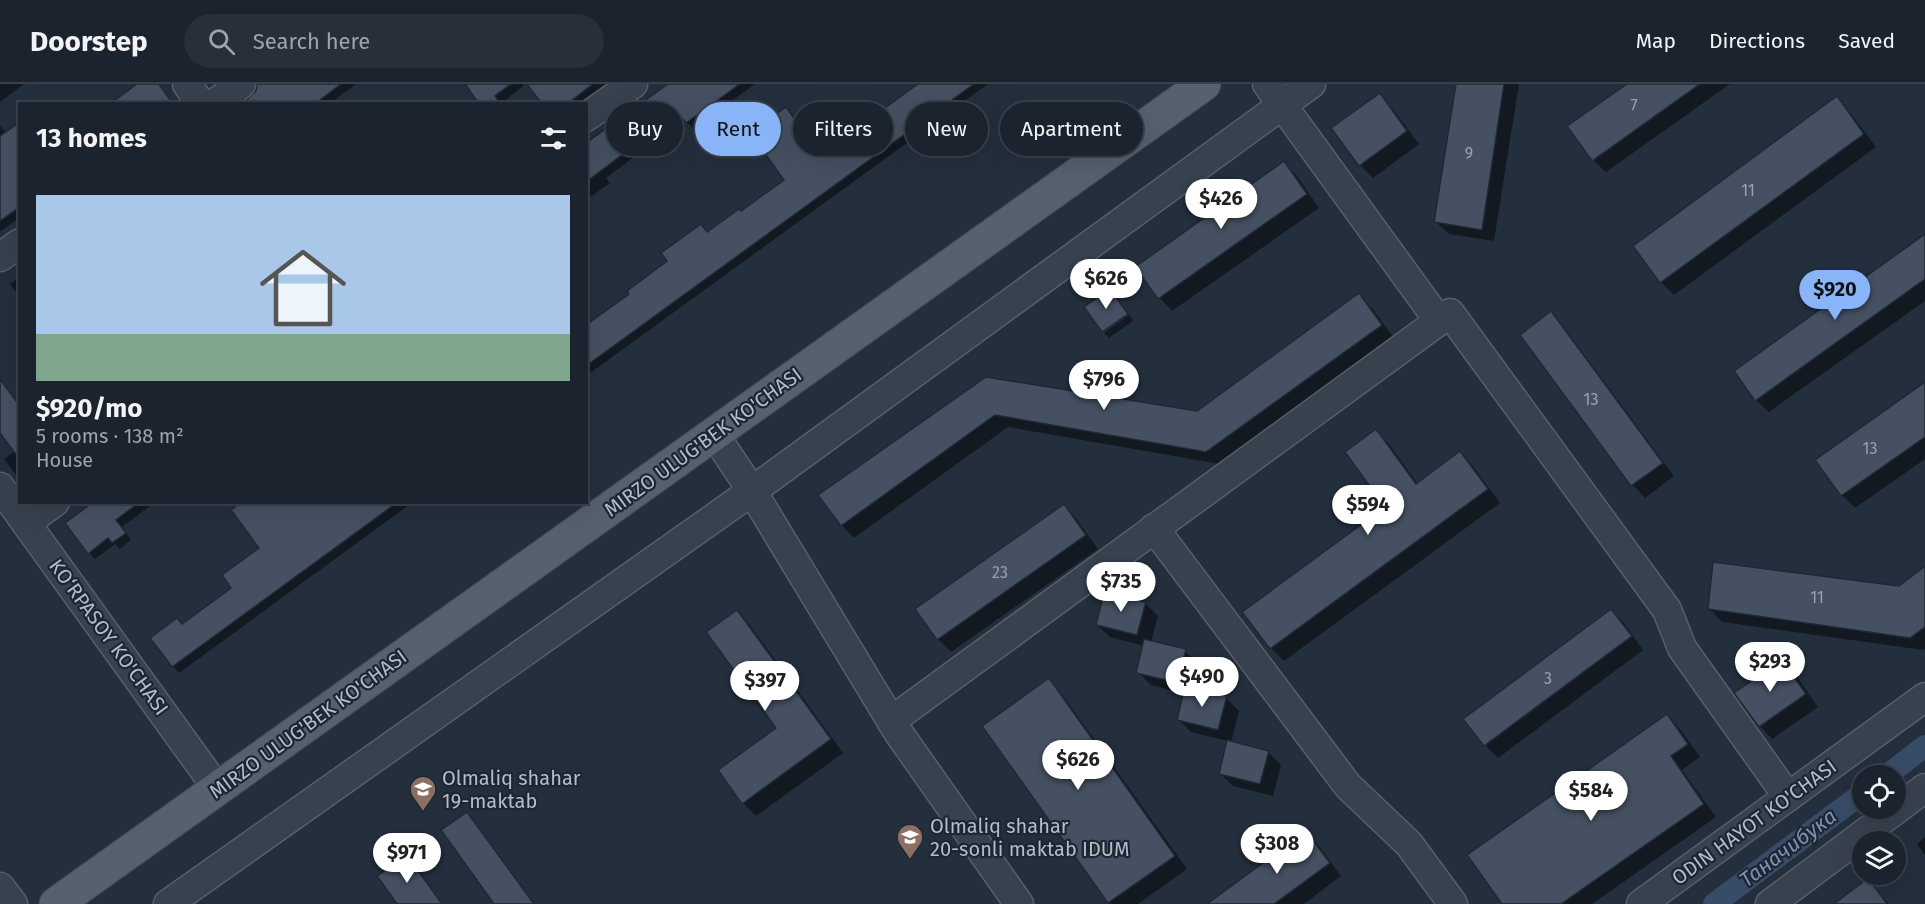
<!DOCTYPE html>
<meta charset="utf-8">
<style>
:root{--surface:#1b232e;--page:#282f3a;--text:#f1f3f6;--muted:#a0a4aa;--line:#39404a;--accent:#8ab4f8}
body{margin:0;font-family:"Fira Sans",sans-serif;background:var(--page);color:var(--text);height:100vh;display:flex;flex-direction:column;font-size:22px;white-space:nowrap}
*{box-sizing:border-box;margin:0}
p{font-size:20px;color:var(--muted)}
.icon{flex:none;width:33px;height:33px;fill:none;stroke:currentColor;stroke-width:2;stroke-linecap:round;stroke-linejoin:round}
.map{position:relative;flex:1;overflow:hidden}
.details{position:absolute;left:18px;top:18px;width:570px;height:402px;display:flex;flex-direction:column;background:var(--surface);border-radius:0px;box-shadow:0 6px 24px #0002,0 0 0 2px var(--line)}
.details>*{flex:none}
.guide{position:absolute;left:606px;top:18px;width:570px;height:54px;display:flex;gap:12px}
.buttons{position:absolute;left:1852px;top:681px;display:grid;gap:12px}
.buttons a{display:grid;place-items:center;width:54px;height:54px;border-radius:50%;background:var(--surface);box-shadow:0 6px 24px #0002,0 0 0 2px var(--line);font-size:30px}
.price{position:absolute;translate:-50% -51px;padding:0 14px;border-radius:21px;background:#fff;color:#222;font-size:20px;line-height:39px;filter:drop-shadow(0 2px 3px #0008)}
.price::after{content:'';position:absolute;left:50%;top:36px;width:18px;height:14px;margin-left:-9px;background:inherit;clip-path:polygon(0 0,100% 0,50% 100%)}
.price.on{background:var(--accent);color:#111}
ul{padding:0;list-style:none}
li{display:grid;align-content:center;gap:12px;height:318px;padding:0 18px}
li span{display:grid;place-items:center;height:186px;border-radius:0px;color:#555}
li>.icon{margin-inline-start:auto}
span .icon{width:108px;height:108px;fill:#fffc;stroke-width:1}
li b{font-size:26px}
h2{display:flex;justify-content:space-between;align-items:center;height:72px;padding:0 18px;font-size:26px}
.tag{padding:0 21px;border-radius:27px;background:var(--surface);box-shadow:0 6px 24px #0002,0 0 0 2px var(--line);font-size:21px;line-height:54px}
.tag.on{background:var(--accent);color:#111}
header{display:flex;align-items:center;gap:36px;box-sizing:border-box;height:84px;padding:0 30px;background:var(--surface);border-bottom:2px solid var(--line)}
header strong{font-size:28px}
nav{display:flex;gap:33px;margin-inline-start:auto;font-size:21px}
.search{width:420px;height:54px;background:var(--page);display:flex;align-items:center;gap:15px;box-sizing:border-box;padding:0 21px;border-radius:33px;color:var(--muted);font-size:22px}
.map>svg:first-child{display:block}
.shadow{fill:#0007}
.lines{fill:none;stroke-linecap:round;stroke-linejoin:round}
.canal{stroke:#394c67;stroke-width:22}
.building{fill:#455162;stroke:#1f2835;stroke-width:1.5}
.minor-casing{stroke:#565f6c;stroke-width:31}
.major-casing{stroke:#414a57;stroke-width:35}
.minor{stroke:#38414e;stroke-width:28}
.major{stroke:#56606e;stroke-width:33}
.labels{text-anchor:middle;dominant-baseline:central;stroke-width:4.5;stroke-linejoin:round;paint-order:stroke}
.number-label{font-size:16px;fill:#98a1af}
.street-label{font-size:20px;fill:#b4bcc9;stroke:#1d2633}
.poi-label{font-size:20px;fill:#b4bcc9;stroke:#1d2633;text-anchor:start}
.water-label{font-size:21px;font-style:italic;fill:#7c92b1;stroke:#1d2633}
</style>
<header>
<strong>Doorstep</strong>
<div class="search"><svg class="icon" aria-label="search" viewBox="0 0 24 24"><circle cx="10" cy="10" r="6"/><path d="M15 15l6 6"/></svg>Search here</div>
<nav><a>Map</a><a>Directions</a><a>Saved</a></nav>
</header>
<div class="map">
<svg width="1925" height="820" viewBox="0 0 1925 820">
<rect width="100%" height="100%" fill="#242f3e"/>
<g class="shadow">
<polygon points="0,0 24,0 0,18"/>
<polygon points="272,0 356,0 329,20 246,20"/>
<polygon points="467,0 523,0 524,1 501,20 481,20"/>
<polygon points="548,0 608,0 582,20 544,20"/>
<polygon points="671,0 755,0 693,45 684,35 606,94 610,99 586,116 586,61"/>
<polygon points="920,0 988,0 586,292 586,233 591,239 708,149 741,129 786,96 792,31 821,72"/>
<polygon points="1457,0 1519,0 1494,157 1449,150 1436,138"/>
<polygon points="1629,0 1730,0 1606,88 1593,76"/>
<polygon points="1379,11 1392,24 1419,60 1373,94 1360,81 1333,45"/>
<polygon points="1836,14 1849,27 1876,63 1674,211 1661,198"/>
<polygon points="20,40 20,133 0,148 0,41 6,49"/>
<polygon points="1284,79 1297,92 1319,124 1172,227 1160,214 1137,183"/>
<polygon points="1925,152 1925,217 1769,328 1756,316"/>
<polygon points="20,193 20,214 10,200"/>
<polygon points="1359,211 1372,224 1394,254 1220,380 1008,343 854,454 842,441 986,295 1197,328"/>
<polygon points="1551,229 1563,242 1674,392 1645,414 1633,401 1522,251"/>
<polygon points="1129,231 1133,237 1109,254 1104,249"/>
<polygon points="0,295 17,318 20,319 20,396 4,375 15,367 0,347"/>
<polygon points="1925,300 1925,375 1855,424 1842,411 1817,376"/>
<polygon points="1376,347 1389,360 1418,400 1460,369 1473,382 1500,419 1284,577 1271,564 1245,528 1387,423"/>
<polygon points="95,418 155,418 122,443 131,456 120,465 115,460 95,475 89,469"/>
<polygon points="327,418 413,418 179,589 173,582 183,542 233,504"/>
<polygon points="1064,422 1076,434 1098,465 951,568 938,555 917,525"/>
<polygon points="1925,484 1925,565 1923,566 1722,538 1710,525 1899,503"/>
<polygon points="1145,519 1158,532 1151,558 1185,567 1198,580 1192,605 1226,614 1239,627 1231,659 1268,668 1281,681 1273,712 1233,702 1220,689 1228,657 1191,648 1178,635 1185,610 1151,601 1138,588 1144,562 1110,553 1097,541"/>
<polygon points="1611,527 1624,539 1643,566 1498,674 1485,661 1466,635"/>
<polygon points="737,528 749,540 843,669 756,732 743,719 778,644"/>
<polygon points="1782,578 1795,590 1818,623 1772,655 1760,642"/>
<polygon points="1049,596 1061,609 1187,785 1138,820 1111,820 1109,818 984,642"/>
<polygon points="1667,632 1680,645 1700,673 1682,686 1716,733 1592,820 1503,820"/>
<polygon points="467,730 473,736 534,820 496,820"/>
<polygon points="1306,749 1319,762 1341,792 1304,820 1209,820"/>
<polygon points="1925,753 1925,771 1917,760"/>
<polygon points="1868,796 1889,820 1840,820"/>
</g>
<g class="lines">
<g class="canal">
<polyline points="1886,692 1925,662"/>
<polyline points="1714,820 1863,709"/>
</g>
</g>
<g class="building">
<polygon points="137,0 159,0 173,20 110,20"/>
<polygon points="257,0 341,0 315,20 242,20 256,7"/>
<polygon points="465,0 511,0 495,12 501,20 479,20"/>
<polygon points="527,0 593,0 567,20 542,20"/>
<polygon points="668,0 740,0 686,39 678,29 586,98 586,59"/>
<polygon points="918,0 974,0 586,282 586,241 629,210 627,207 667,177 661,169 701,140 707,148 739,125 741,127 784,96 750,49 786,23 820,71"/>
<polygon points="1456,0 1504,0 1482,146 1434,138"/>
<polygon points="1627,0 1700,0 1592,77 1567,42"/>
<polygon points="1380,9 1407,47 1359,82 1331,44"/>
<polygon points="1837,12 1864,50 1660,199 1633,162"/>
<polygon points="20,38 20,123 0,137 0,52"/>
<polygon points="1284,77 1307,110 1158,215 1135,183"/>
<polygon points="1925,150 1925,195 1755,317 1734,287"/>
<polygon points="1110,205 1128,230 1102,248 1084,223"/>
<polygon points="1359,209 1382,241 1206,368 995,331 841,442 818,411 986,293 1197,327"/>
<polygon points="1551,227 1663,379 1631,402 1520,251"/>
<polygon points="0,295 20,322 20,376 0,349"/>
<polygon points="1925,298 1925,353 1841,412 1815,376"/>
<polygon points="1376,345 1416,400 1460,367 1488,405 1270,565 1242,528 1385,423 1345,368"/>
<polygon points="93,418 140,418 116,436 126,449 112,459 108,454 88,470 65,439"/>
<polygon points="241,418 398,418 172,583 150,554 177,534 182,540 231,504 222,491 259,464 231,426"/>
<polygon points="1064,420 1086,451 937,556 915,525"/>
<polygon points="1713,478 1899,502 1925,482 1925,543 1910,554 1708,525"/>
<polygon points="1104,508 1146,518 1137,551 1096,541"/>
<polygon points="1611,525 1632,552 1484,662 1463,635"/>
<polygon points="737,526 831,655 742,720 718,686 776,644 706,548"/>
<polygon points="1144,555 1186,565 1178,599 1136,589"/>
<polygon points="1782,576 1806,610 1759,643 1734,609"/>
<polygon points="1049,594 1175,772 1108,819 982,642"/>
<polygon points="1185,602 1227,612 1218,646 1177,636"/>
<polygon points="1667,630 1688,660 1671,672 1704,720 1561,820 1502,820 1467,771"/>
<polygon points="1227,656 1269,667 1260,700 1219,690"/>
<polygon points="467,728 534,820 494,820 441,746"/>
<polygon points="1306,747 1330,779 1274,820 1207,820"/>
<polygon points="407,771 442,820 397,820 377,792"/>
<polygon points="1868,794 1887,820 1834,820"/>
</g>
<g class="lines">
<g class="minor-casing">
<g id="minor">
<polyline points="187,0 201,20"/>
<polyline points="214,20 241,0"/>
<polyline points="586,33 633,0"/>
<polyline points="0,173 20,159"/>
<polyline points="1450,229 1667,526 1682,564 1788,713"/>
<polyline points="714,350 752,407 898,648 1019,820"/>
<polyline points="0,403 217,704"/>
<polyline points="26,439 55,418"/>
<polyline points="1154,444 1348,702 1409,760 1453,820"/>
<polyline points="891,637 1439,237 1267,0"/>
<polyline points="0,803 13,820"/>
<polyline points="168,820 752,407 1311,0"/>
<polyline points="1641,820 1925,613"/>
<polyline points="1770,820 1925,704"/>
</g>
</g>
<g class="major-casing">
<polyline id="major" points="56,820 1204,0"/>
</g>
<use href="#minor" class="minor"/>
<use href="#major" class="major"/>
</g>
<defs>
<g id="school-pin" transform="scale(1.35)"><path d="M0 17L-7.5 6A9.5 9.5 0 1 1 7.5 6Z" fill="#8d6e63" stroke="#1d2633"/><path d="M0-5L7-2L0 1L-7-2ZM-4 1L0 2.5L4 1V4Q0 6-4 4Z" fill="#fff"/></g>
</defs>
<g fill-rule="evenodd">
<use href="#school-pin" x="423" y="705"/>
<use href="#school-pin" x="910" y="753"/>
</g>
<g class="labels">
<g class="number-label">
<text x="1634" y="21">7</text>
<text x="1469" y="69">9</text>
<text x="1748" y="106">11</text>
<text x="1591" y="315">13</text>
<text x="1870" y="364">13</text>
<text x="1000" y="488">23</text>
<text x="1817" y="513">11</text>
<text x="1548" y="594">3</text>
</g>
<g class="street-label">
<text transform="translate(703 358) rotate(-36)">MIRZO ULUG'BEK KO'CHASI</text>
<text transform="translate(109 553) rotate(54)">KO‘RPASOY KO'CHASI</text>
<text transform="translate(308 640) rotate(-36)">MIRZO ULUG'BEK KO'CHASI</text>
<text transform="translate(1754 738) rotate(-36)">ODIN HAYOT KO'CHASI</text>
</g>
<g class="poi-label">
<text x="442" y="694">Olmaliq shahar<tspan x="442" dy="23">19-maktab</tspan></text>
<text x="930" y="742">Olmaliq shahar<tspan x="930" dy="23">20-sonli maktab IDUM</tspan></text>
</g>
<g class="water-label">
<text transform="translate(1788 764) rotate(-37)">Таначибука</text>
</g>
</g>
</svg>
<div class="buttons">
<a><svg class="icon" aria-label="locate" viewBox="0 0 24 24"><circle cx="12" cy="12" r="6"/><path d="M12 2v4M12 18v4M2 12h4M18 12h4"/></svg></a>
<a><svg class="icon" aria-label="layers" viewBox="0 0 24 24"><path d="M12 4l9 5-9 5-9-5zM3 14l9 5 9-5"/></svg></a>
</div>
<b class="price" style="left:1221px;top:146px">$426</b>
<b class="price" style="left:1106px;top:226px">$626</b>
<b class="price on" style="left:1835px;top:237px">$920</b>
<b class="price" style="left:1104px;top:327px">$796</b>
<b class="price" style="left:1368px;top:452px">$594</b>
<b class="price" style="left:1121px;top:529px">$735</b>
<b class="price" style="left:1770px;top:609px">$293</b>
<b class="price" style="left:1202px;top:624px">$490</b>
<b class="price" style="left:765px;top:628px">$397</b>
<b class="price" style="left:1078px;top:707px">$626</b>
<b class="price" style="left:1591px;top:738px">$584</b>
<b class="price" style="left:1277px;top:791px">$308</b>
<b class="price" style="left:407px;top:800px">$971</b>
<div class="guide">
<a class="tag">Buy</a>
<a class="tag on">Rent</a>
<a class="tag">Filters</a>
<a class="tag">New</a>
<a class="tag">Apartment</a>
</div>
<section class="details">
<h2>13 homes<svg class="icon" aria-label="filters" viewBox="0 0 24 24"><path d="M4 7h16M4 17h16"/><circle cx="9" cy="7" r="2"/><circle cx="15" cy="17" r="2"/></svg></h2>
<ul>
<li><span style="background:linear-gradient(#a9c7e8 75%,#7fa58c 0)"><svg class="icon" aria-label="home" viewBox="0 0 24 24"><path d="M3 11l9-7 9 7M6 9v11h12V9"/></svg></span><div><b>$920/mo</b><p>5 rooms · 138 m²</p><p>House</p></div></li>
</ul>
</section>
</div>
